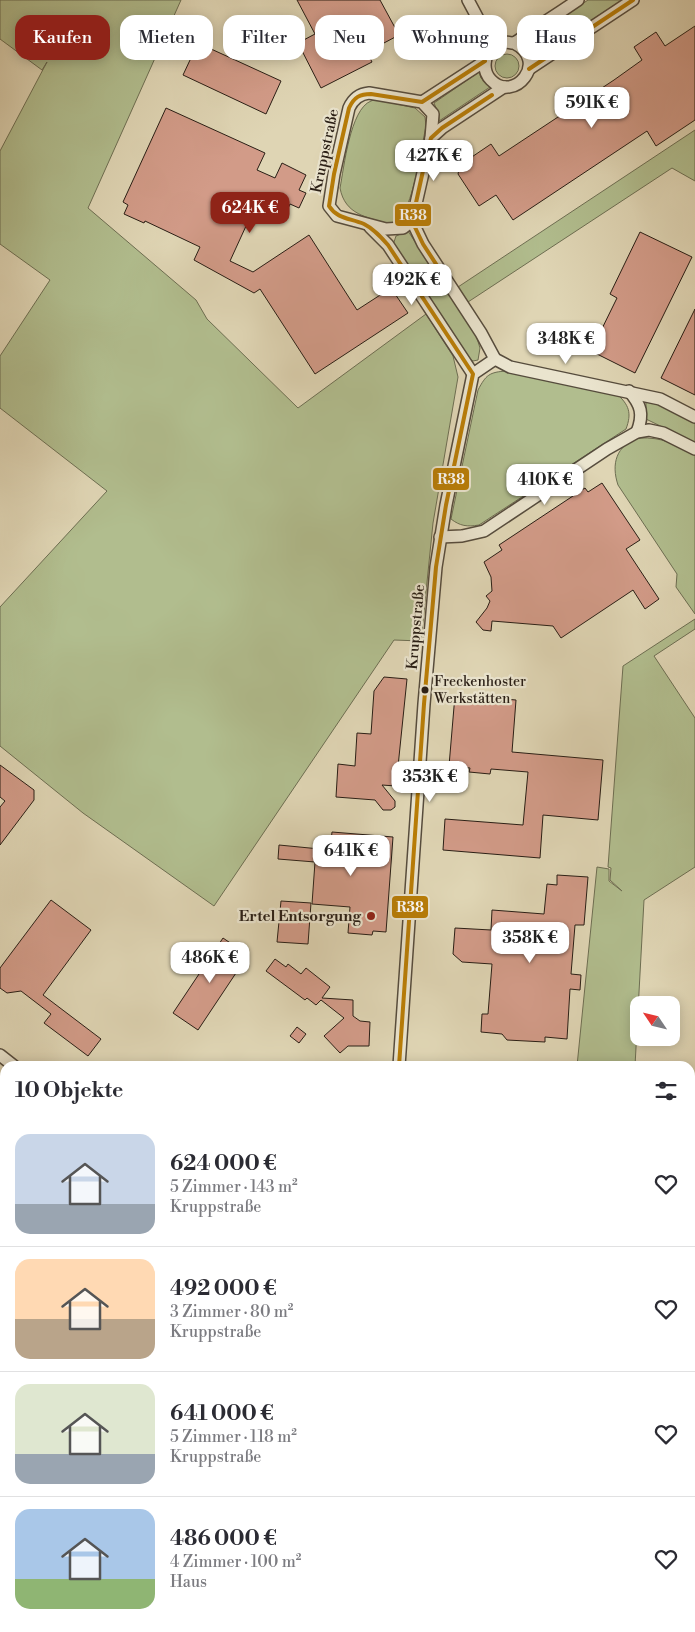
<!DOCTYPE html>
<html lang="de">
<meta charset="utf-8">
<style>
:root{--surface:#fff;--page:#f7f7f7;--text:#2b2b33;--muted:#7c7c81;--line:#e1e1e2;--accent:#8f2418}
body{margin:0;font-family:"Libre Bodoni",serif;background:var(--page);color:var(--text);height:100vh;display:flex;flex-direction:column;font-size:19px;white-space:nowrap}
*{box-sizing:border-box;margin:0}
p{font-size:16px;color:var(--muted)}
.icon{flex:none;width:28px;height:28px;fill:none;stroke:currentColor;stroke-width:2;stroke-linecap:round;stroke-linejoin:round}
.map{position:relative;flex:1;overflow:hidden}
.drawer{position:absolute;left:0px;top:1061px;width:695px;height:571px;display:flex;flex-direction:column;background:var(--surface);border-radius:15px 15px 0 0;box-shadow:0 2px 12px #0003}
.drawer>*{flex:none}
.banner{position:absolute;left:15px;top:15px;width:665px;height:45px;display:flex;gap:10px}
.needle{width:32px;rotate:305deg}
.controls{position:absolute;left:630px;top:996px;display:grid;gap:10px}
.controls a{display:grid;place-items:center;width:50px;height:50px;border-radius:10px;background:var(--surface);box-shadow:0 2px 12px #0003;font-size:25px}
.price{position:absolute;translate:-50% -42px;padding:0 11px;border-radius:10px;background:#fff;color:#222;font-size:16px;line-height:32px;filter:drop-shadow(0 1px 2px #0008)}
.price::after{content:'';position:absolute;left:50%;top:30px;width:15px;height:11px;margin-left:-8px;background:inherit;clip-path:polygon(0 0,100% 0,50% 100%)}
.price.active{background:var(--accent);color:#fff}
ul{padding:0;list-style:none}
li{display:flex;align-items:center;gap:15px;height:125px;padding:0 15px}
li+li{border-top:1px solid var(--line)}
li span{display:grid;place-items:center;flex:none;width:140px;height:100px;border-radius:15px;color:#555}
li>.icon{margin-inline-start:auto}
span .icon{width:60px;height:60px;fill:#fffc;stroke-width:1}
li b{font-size:21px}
h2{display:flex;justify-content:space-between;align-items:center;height:60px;padding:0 15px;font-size:21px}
.chip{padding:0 18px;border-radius:15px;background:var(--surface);box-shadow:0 2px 12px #0003;font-size:18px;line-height:45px}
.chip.active{background:var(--accent);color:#fff}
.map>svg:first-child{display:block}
.green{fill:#b1bd8e;stroke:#6d6e52}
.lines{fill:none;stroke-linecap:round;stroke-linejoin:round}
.stream{stroke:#6c7977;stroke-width:4}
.building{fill:#d29b88;stroke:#291e15}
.street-casing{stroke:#564c3d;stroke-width:14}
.street{stroke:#eae4ce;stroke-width:11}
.bus-1-casing{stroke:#eae4ce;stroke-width:8}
.bus-1{stroke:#b97d06;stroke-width:4}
.bus-dot{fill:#291e15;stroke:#eae4ce;stroke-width:2}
.poi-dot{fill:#8f2418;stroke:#eae4ce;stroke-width:2}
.labels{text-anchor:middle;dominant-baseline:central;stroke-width:4.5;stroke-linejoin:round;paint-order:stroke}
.bus-label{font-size:14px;fill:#291e15;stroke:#eae4ce;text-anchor:start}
.street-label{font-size:15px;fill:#291e15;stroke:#eae4ce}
.poi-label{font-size:15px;font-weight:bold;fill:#291e15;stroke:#eae4ce;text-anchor:end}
.line-badge{stroke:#eae4ce;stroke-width:2}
.badge-label{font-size:14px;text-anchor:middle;font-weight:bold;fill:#fff}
</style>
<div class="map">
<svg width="695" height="1632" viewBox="0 0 695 1632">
<rect width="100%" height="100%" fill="#dfd5b4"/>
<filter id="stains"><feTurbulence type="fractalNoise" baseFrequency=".004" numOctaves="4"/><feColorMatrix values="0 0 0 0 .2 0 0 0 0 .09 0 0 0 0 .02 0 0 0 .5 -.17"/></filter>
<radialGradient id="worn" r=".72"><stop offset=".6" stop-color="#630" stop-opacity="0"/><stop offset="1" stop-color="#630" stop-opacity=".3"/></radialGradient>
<g class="green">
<polygon points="0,0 181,0 88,208 196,300 207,319 298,408 426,314 453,356 458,377 433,523 421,641 394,640 214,906 83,813 0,746 0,607 107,491 0,408 0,356 50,280 0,244 0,151 47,62 42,70 0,39"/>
<polygon points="588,0 622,0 535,57 525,43"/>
<circle cx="507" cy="66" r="12"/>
<polygon points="479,72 481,78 490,87 439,121 439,115 434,103"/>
<path d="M379,100l36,8 10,9 1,9c-5,24 -11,66 -22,86 -4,7 -8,9 -15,12 -22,-7 -44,-9 -49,-36 4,-20 10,-79 31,-87 2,-1 5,-1 8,-1z"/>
<polygon points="695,130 695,181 672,168 468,302 458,287"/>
<polygon points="408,231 476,335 480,348 478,360 473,361 470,359 393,245 396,236"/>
<path d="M507,371l110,23c12,11 15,19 9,35l-147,96c-12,2 -19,1 -28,-6l27,-129c8,-15 11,-18 29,-19z"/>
<polygon points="646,400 665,407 695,422 695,443 646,419"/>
<path d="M639,438c24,-1 35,6 56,16v160l-19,-27 1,-13 -59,-89c-7,-21 -2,-40 21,-47z"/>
<polygon points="695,619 695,629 654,656 695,718 695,867 644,900 635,1066 577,1066 597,867 609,869 609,881 622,891 610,880 611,868 608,867 623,666"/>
<polygon points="0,1353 5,1357 5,1449 0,1457"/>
<polygon points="690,1354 695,1354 695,1595 690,1590"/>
<polygon points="690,1593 695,1598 695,1632 689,1632 684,1628 690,1628"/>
<polygon points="376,1628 510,1628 508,1632 376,1632"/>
</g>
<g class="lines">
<g class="stream">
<polyline points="690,1434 695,1433"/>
<polyline points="690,1599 695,1604"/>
<polyline points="466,1632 469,1628"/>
</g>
</g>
<g class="building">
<polygon points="297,0 380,0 399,35 367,52 372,62 321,88 298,43 315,34"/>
<polygon points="695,26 695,120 656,146 647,131 513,220 496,195 479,206 458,174 460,165 491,144 499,156 614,80 642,60 634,47 656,32 665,46"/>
<polygon points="198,43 281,81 266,114 183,75"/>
<polygon points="166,108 265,153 257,170 275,178 282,163 306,175 299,190 306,193 299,208 290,204 285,215 257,202 230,261 253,272 309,235 357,310 391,288 408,313 315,374 260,289 254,293 194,260 200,247 145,221 144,223 124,214 128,205 123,202"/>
<polygon points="640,232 692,257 635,373 591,351 617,298 610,294"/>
<polygon points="695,309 695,395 661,378"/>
<polygon points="602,483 640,540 626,549 659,599 645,609 633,590 561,638 553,626 492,621 491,631 483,630 476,622 487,608 490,601 486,596 492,591 491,577 484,562 502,550 499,545 585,488 588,492"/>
<polygon points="384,677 407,679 396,786 382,785 395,801 395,807 391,810 383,810 375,800 336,797 338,764 355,766 357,733 371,734 374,691"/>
<polygon points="455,695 516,700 512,752 603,760 598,820 543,815 540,858 443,850 445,819 523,825 528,772 491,769 490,774 469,772 470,768 449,766"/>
<polygon points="0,765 34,790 34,800 0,845 0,807 5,801 0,797"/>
<polygon points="332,832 393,837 386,932 373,931 372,935 348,933 350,907 312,904 315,862 278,859 279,845 330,850"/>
<polygon points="557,875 588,877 584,925 575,925 571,974 581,975 580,990 570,989 567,1039 545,1037 545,1042 507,1040 502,1034 481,1032 482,1014 488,1014 492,964 462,962 453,954 455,928 491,930 492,910 544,914 547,884 557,885"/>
<polygon points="51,900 91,930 43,995 101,1039 88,1056 44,1023 51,1014 21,991 7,993 0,988 0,968"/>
<polygon points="281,901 311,903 308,944 277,942"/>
<polygon points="223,938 248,955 198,1030 173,1013"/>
<polygon points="275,959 286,967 288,964 301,974 306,968 330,987 322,998 353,1000 353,1016 360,1021 370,1022 369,1046 348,1046 340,1053 324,1036 344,1018 321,1000 316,1005 307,998 305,1000 266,971"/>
<polygon points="297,1027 306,1034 299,1043 290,1036"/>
</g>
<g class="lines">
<g class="street-casing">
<g id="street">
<polyline points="468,0 493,47"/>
<path d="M514,43c36,18 0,61 -23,37 -6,-6 -7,-14 -5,-22 2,-9 10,-15 19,-16 3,0 6,1 8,1 5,-1 12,-8 16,-11 16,-10 33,-21 49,-32"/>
<polyline points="529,69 633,0"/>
<polyline points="422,102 485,61"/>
<polyline points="431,138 442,128 504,87"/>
<path d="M412,221l-9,7 -17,1 -49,-13 -8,-10 5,-32 15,-66c4,-9 10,-14 20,-15l53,9 11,12 -2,24 -19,83 11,23 58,89 14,26 15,8 150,32 35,18"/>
<polyline points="370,227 388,245 473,374"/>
<path d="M629,391c12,14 15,23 8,41"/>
<polyline points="440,537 462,536 484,531 607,449 637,432 649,430 663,433 695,449"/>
<polyline points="0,1055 14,1066"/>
<polyline points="399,1066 424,704 436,567 446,505 473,374 495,359"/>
<polyline points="360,1628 360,1632"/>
</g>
</g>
<use href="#street" class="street"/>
<g class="bus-1-casing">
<g id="bus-1">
<polyline points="529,69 633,0"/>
<polyline points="449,284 423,244 412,221 426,157 431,138 442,128 492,95"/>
<path d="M399,1066l25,-362 12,-137 10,-62 27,-131 -85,-129c-7,-8 -14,-16 -24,-21 -14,-6 -27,-5 -35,-18l5,-32 15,-66c5,-11 11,-14 22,-14l51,8 63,-41"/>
</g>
</g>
<use href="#bus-1" class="bus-1"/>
</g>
<circle class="bus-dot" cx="425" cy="690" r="4.5"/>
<circle class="poi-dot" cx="371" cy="916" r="5"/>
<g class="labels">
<g class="bus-label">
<text x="434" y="682">Freckenhoster<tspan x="434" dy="17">Werkstätten</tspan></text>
</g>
<g class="street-label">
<text transform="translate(325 151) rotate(-78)">Kruppstraße</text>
<text transform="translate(416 627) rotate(-85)">Kruppstraße</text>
</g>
<g class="poi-label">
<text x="361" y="916">Ertel Entsorgung</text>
</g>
</g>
<g class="line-badge">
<rect x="394" y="203" width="38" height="24" rx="5" fill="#b97d06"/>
<rect x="432" y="467" width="38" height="24" rx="5" fill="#b97d06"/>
<rect x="391" y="895" width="38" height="24" rx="5" fill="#b97d06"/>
</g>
<g class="badge-label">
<text x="413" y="220">R38</text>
<text x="451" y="484">R38</text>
<text x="410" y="912">R38</text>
</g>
<rect width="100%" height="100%" filter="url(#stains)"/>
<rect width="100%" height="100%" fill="url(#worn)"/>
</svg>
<div class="controls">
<a><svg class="needle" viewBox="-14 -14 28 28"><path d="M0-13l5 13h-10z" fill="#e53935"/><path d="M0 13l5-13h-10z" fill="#7c7c81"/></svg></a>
</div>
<b class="price" style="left:592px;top:129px">591K €</b>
<b class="price" style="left:434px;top:182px">427K €</b>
<b class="price active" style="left:250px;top:234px">624K €</b>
<b class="price" style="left:412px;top:306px">492K €</b>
<b class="price" style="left:566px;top:365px">348K €</b>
<b class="price" style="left:545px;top:506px">410K €</b>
<b class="price" style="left:430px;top:803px">353K €</b>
<b class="price" style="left:351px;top:877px">641K €</b>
<b class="price" style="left:530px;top:964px">358K €</b>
<b class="price" style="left:210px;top:984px">486K €</b>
<div class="banner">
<a class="chip active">Kaufen</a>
<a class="chip">Mieten</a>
<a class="chip">Filter</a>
<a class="chip">Neu</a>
<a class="chip">Wohnung</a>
<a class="chip">Haus</a>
</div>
<section class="drawer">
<h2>10 Objekte<svg class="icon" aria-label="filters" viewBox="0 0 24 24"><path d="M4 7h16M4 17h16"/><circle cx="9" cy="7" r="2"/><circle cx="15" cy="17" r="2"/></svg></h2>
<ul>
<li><span style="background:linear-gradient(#c9d6e8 70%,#9aa5b1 0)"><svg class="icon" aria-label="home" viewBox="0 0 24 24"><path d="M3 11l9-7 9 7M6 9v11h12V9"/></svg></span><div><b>624 000 €</b><p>5 Zimmer · 143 m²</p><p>Kruppstraße</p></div><svg class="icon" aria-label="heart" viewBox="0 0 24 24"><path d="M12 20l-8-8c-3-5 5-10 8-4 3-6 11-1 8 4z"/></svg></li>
<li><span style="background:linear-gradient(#ffd9b3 60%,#b9a48a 0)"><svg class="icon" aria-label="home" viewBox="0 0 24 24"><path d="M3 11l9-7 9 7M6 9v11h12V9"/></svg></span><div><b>492 000 €</b><p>3 Zimmer · 80 m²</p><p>Kruppstraße</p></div><svg class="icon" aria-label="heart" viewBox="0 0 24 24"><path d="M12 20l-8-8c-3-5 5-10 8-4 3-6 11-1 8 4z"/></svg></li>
<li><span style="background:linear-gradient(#dfe7d0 70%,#9aa5b1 0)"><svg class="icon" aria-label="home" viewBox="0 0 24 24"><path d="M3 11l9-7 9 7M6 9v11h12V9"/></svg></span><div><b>641 000 €</b><p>5 Zimmer · 118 m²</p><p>Kruppstraße</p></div><svg class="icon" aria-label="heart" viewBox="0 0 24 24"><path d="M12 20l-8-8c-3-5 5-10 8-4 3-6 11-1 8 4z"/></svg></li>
<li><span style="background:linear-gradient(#a9c7e8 70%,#8fb573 0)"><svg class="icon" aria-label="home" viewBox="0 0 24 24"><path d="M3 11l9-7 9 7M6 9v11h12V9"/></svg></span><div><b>486 000 €</b><p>4 Zimmer · 100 m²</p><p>Haus</p></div><svg class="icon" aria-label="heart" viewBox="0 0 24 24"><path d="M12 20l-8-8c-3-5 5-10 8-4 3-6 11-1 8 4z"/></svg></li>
</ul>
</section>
</div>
